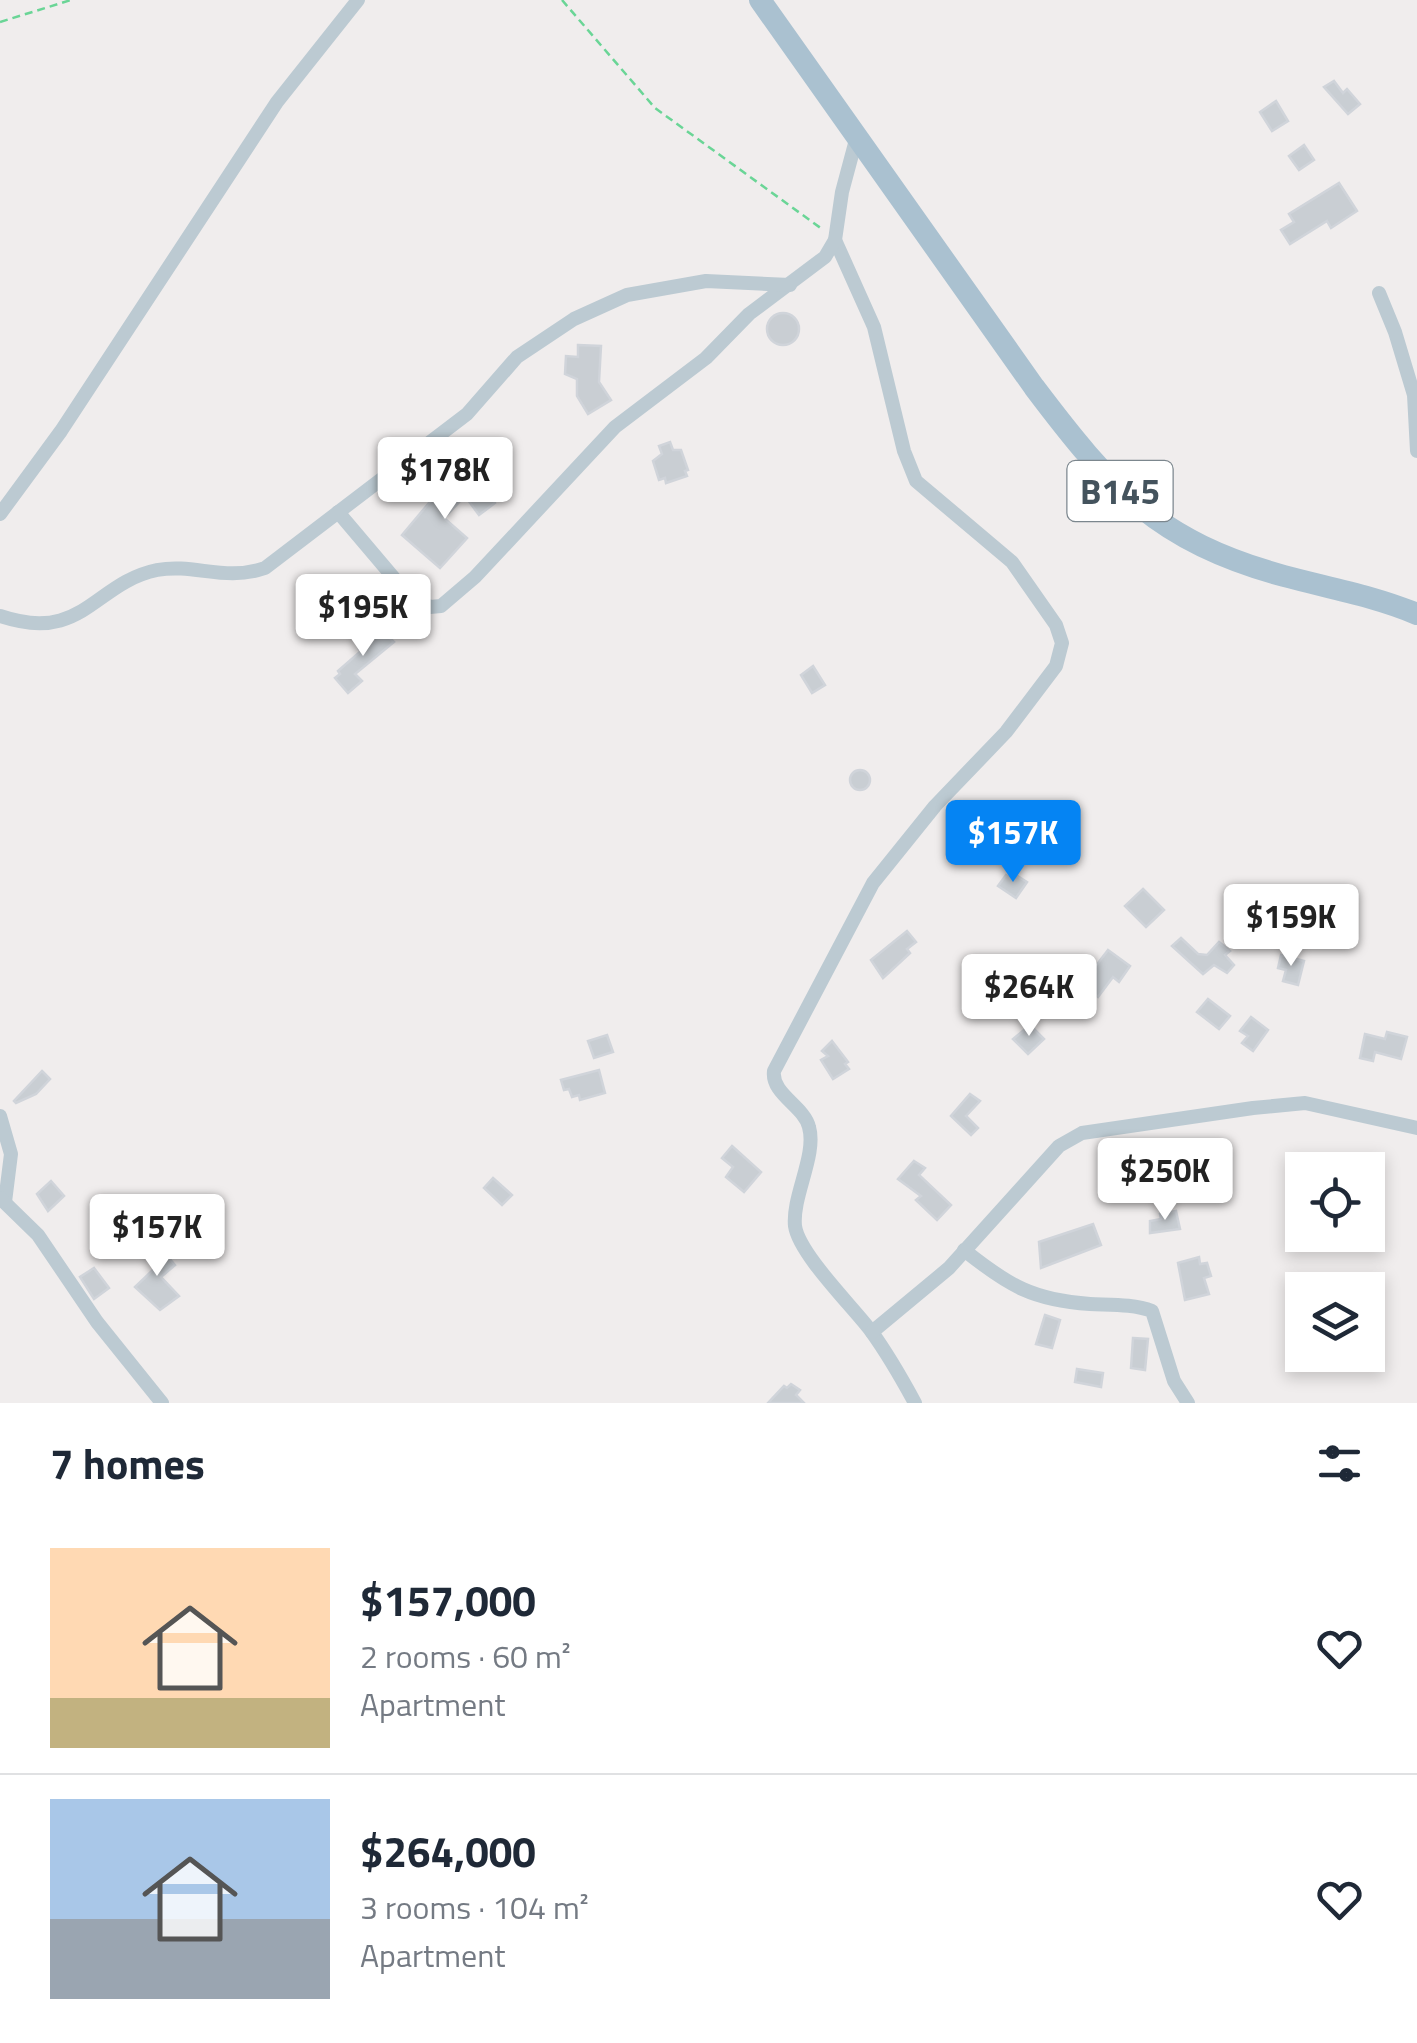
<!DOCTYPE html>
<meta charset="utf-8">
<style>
:root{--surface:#fff;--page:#f6f6f7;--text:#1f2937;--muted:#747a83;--line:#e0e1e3;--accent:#0584f3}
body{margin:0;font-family:"Titillium Web",sans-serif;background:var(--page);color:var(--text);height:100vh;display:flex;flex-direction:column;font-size:38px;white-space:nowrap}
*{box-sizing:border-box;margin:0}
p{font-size:32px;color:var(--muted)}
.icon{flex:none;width:55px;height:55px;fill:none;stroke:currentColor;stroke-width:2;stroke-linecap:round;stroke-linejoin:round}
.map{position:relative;height:1403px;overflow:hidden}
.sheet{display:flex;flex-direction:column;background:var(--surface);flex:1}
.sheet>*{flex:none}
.tools{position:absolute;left:1285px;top:1152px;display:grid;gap:20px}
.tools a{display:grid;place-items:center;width:100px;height:100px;border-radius:0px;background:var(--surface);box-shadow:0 5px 15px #0003;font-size:50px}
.price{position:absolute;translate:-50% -85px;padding:0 22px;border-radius:10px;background:#fff;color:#222;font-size:32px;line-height:65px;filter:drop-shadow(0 2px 5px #0008)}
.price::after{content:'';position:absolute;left:50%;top:60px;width:30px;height:22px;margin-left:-15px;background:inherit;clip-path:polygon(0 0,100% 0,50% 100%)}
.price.current{background:var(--accent);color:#fff}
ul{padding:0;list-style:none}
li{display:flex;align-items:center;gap:30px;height:250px;padding:0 50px}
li+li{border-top:2px solid var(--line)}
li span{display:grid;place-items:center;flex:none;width:280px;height:200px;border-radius:0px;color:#555}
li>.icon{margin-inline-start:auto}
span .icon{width:120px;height:120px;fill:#fffc;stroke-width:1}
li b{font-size:42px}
h2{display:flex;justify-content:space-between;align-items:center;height:120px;padding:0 50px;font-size:42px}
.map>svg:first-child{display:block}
.building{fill:#c9ced3;stroke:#d0d4da;stroke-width:2.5}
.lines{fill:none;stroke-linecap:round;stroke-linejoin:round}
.path{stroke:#6ad596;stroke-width:2.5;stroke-dasharray:8 5;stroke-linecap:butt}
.street{stroke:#bccad2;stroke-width:14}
.primary{stroke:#aac1d0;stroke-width:22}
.labels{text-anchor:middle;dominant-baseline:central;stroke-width:9;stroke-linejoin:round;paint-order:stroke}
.shield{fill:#fff;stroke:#7c878e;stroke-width:2.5}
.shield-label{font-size:35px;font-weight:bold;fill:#44535d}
</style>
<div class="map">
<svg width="1417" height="1403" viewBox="0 0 1417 1403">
<rect width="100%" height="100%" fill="#f0eded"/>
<g class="building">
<polygon points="1334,81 1343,93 1347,89 1360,104 1348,114 1324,87"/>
<polygon points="1276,101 1288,121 1272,131 1260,112"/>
<polygon points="1304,145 1314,160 1299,170 1289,156"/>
<polygon points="1339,183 1357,211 1331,228 1327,221 1290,244 1281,230 1294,222 1289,214"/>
<circle cx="783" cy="329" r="16"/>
<polygon points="578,345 601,346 599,382 611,400 588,414 577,396 577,379 565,374 566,356 578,357"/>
<polygon points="670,442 673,450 681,450 688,470 685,471 687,476 666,483 665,478 659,480 653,461 662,454 659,446"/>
<polygon points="479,475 495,503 479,515 465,496 444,518 467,538 440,568 402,535 439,491 448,499"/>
<polygon points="378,627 394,642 355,674 362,681 348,693 335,678 340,674 338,671 361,651 359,649 371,639 368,636"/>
<polygon points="813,666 825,685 812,693 801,675"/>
<circle cx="860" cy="780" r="10"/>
<polygon points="1013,873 1027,882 1016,898 998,886 1006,875 1010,878"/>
<polygon points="1143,889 1164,910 1146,927 1125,906"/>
<polygon points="907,931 916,942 907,949 910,953 883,978 871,960"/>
<polygon points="1181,938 1198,954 1207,955 1219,942 1230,951 1225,955 1234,965 1227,973 1214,965 1203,974 1172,946"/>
<polygon points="1108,950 1130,966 1119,982 1113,977 1098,997 1082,984"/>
<polygon points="1281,955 1304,961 1298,985 1283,981 1286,970 1278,968"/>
<polygon points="1208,999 1230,1016 1219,1029 1197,1012"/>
<polygon points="1251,1017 1268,1030 1253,1051 1242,1043 1248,1036 1240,1031"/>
<polygon points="1030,1025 1044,1039 1028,1054 1013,1039"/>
<polygon points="1387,1032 1407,1037 1401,1059 1375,1052 1373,1061 1360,1058 1365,1034 1385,1039"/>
<polygon points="607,1035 613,1052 594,1058 588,1041"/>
<polygon points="832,1041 848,1062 845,1064 849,1069 833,1079 821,1060 828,1056 822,1051"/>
<polygon points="599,1070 605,1093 580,1100 579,1095 572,1097 569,1089 564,1090 561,1080"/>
<polygon points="42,1071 50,1079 36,1094 16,1103 14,1101"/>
<polygon points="970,1094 980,1101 966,1116 978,1128 971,1135 951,1116"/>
<polygon points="732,1146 761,1172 744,1192 726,1177 733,1167 722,1158"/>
<polygon points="914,1161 925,1168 919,1175 951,1205 937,1220 916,1200 921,1196 898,1179"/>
<polygon points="493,1178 512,1195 502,1205 484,1188"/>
<polygon points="51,1181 64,1196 48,1211 37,1194"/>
<polygon points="1176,1211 1180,1229 1150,1233 1150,1221 1161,1219 1160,1214"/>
<polygon points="1093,1224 1101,1245 1041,1268 1039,1242"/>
<polygon points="151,1238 165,1259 168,1257 175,1265 161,1277 179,1296 160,1310 135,1287 157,1266 141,1244"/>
<polygon points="1199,1257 1200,1264 1207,1263 1211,1276 1204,1278 1209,1294 1185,1300 1178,1263"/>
<polygon points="94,1268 109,1288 94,1299 80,1277"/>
<polygon points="1045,1315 1060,1320 1052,1348 1036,1344"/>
<polygon points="1133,1338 1148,1339 1145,1370 1131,1368"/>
<polygon points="1077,1369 1103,1373 1101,1387 1075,1382"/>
<polygon points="791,1384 800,1390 796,1395 804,1403 768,1403 784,1386 787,1388"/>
</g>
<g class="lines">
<g class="path">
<polyline points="562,0 655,108 822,229"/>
<polyline points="0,22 71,0"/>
</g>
<g class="street">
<path d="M835,240l39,87 30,124 12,30 96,81 44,63 6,18 -6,23 -50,66 -71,74 -62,77 -99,188c-3,23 30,35 35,56 8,28 -17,69 -14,99 4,28 58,81 76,105 16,22 31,48 44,72"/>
<polyline points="1379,293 1395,332 1414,395 1417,451"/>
<polyline points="338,512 410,597 430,607 441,606 475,577 615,427 706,358 749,314 825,257 835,240 842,192 857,136"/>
<polyline points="0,514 61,431 277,102 358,0"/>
<path d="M0,616c83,28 94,-33 157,-46 38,-7 67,12 108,-2l202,-154 50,-57 57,-38 53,-24 79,-14 84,4"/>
<polyline points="0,1116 11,1154 5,1202"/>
<polyline points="0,1198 38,1235 97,1322 162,1403"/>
<path d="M964,1250c45,36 69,50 126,54 20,1 44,0 62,7l22,70 14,22"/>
<polyline points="872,1332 949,1268 1059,1146 1082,1133 1253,1108 1305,1103 1417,1128"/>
</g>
<path class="primary" d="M760,0l274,387c77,102 123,154 250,189 45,12 90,20 133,38"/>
</g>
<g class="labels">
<rect class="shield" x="1067.5" y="461" width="105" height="60" rx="8"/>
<g class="shield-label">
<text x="1120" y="491">B145</text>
</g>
</g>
</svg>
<div class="tools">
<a><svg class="icon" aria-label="locate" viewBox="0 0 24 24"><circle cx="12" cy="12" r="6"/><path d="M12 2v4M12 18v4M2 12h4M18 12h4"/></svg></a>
<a><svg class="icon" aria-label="layers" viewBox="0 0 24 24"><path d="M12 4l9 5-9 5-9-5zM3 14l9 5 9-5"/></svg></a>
</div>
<b class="price" style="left:445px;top:522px">$178K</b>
<b class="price" style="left:363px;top:659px">$195K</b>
<b class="price current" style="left:1013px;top:885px">$157K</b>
<b class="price" style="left:1291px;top:969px">$159K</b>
<b class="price" style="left:1029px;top:1039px">$264K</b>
<b class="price" style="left:1165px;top:1223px">$250K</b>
<b class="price" style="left:157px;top:1279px">$157K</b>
</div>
<section class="sheet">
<h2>7 homes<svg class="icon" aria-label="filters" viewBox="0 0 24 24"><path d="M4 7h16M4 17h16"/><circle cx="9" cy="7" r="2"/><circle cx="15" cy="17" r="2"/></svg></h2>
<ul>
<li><span style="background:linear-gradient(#ffd9b3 75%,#c2b280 0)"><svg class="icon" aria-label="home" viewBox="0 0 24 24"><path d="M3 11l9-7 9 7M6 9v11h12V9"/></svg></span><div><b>$157,000</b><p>2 rooms · 60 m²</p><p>Apartment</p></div><svg class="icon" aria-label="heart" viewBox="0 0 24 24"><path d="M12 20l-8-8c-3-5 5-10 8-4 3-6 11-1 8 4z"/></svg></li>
<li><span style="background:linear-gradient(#a9c7e8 60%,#9aa5b1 0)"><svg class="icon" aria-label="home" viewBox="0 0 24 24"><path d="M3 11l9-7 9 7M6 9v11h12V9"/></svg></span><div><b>$264,000</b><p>3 rooms · 104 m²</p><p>Apartment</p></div><svg class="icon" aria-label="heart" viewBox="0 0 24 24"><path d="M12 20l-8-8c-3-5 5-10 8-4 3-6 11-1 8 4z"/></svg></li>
</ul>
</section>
